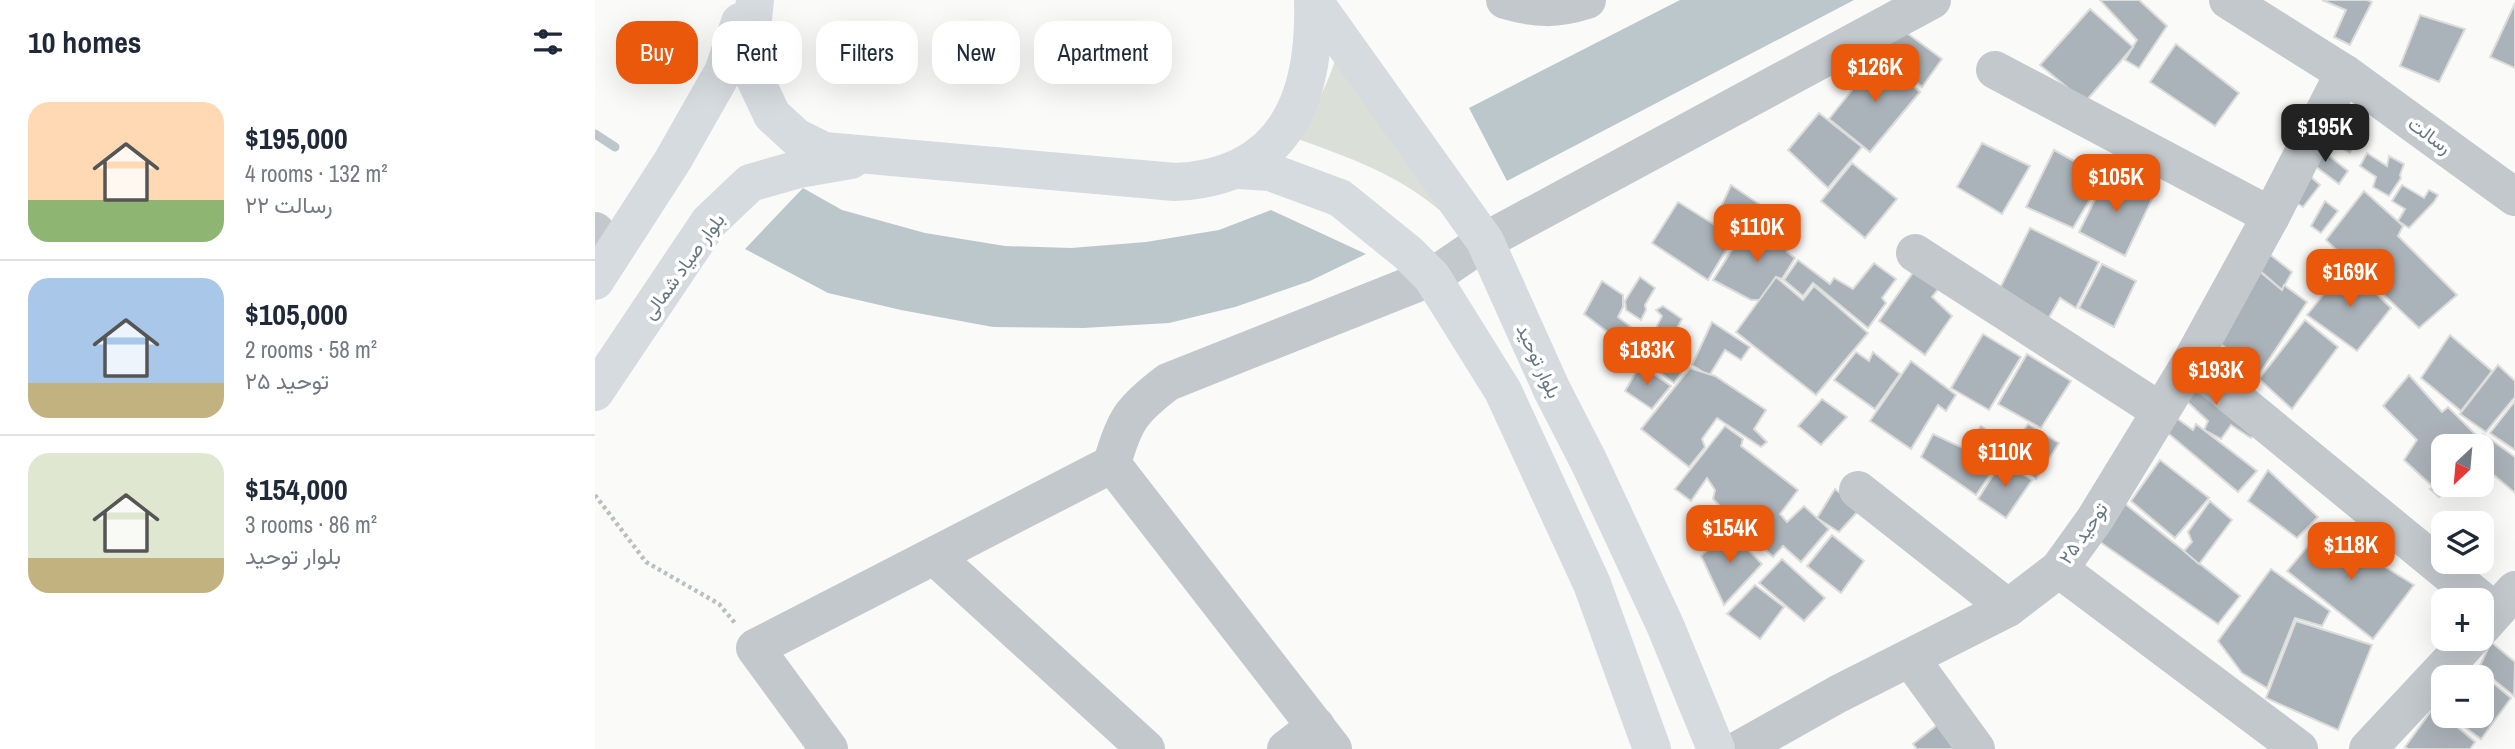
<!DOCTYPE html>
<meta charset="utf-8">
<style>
:root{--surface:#fff;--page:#f2f2f3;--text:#1f2937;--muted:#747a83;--line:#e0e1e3;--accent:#ea580c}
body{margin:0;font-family:"Archivo Narrow",Vazirmatn,sans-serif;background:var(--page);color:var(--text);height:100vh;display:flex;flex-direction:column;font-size:26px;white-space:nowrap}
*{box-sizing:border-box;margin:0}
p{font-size:23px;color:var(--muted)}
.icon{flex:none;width:38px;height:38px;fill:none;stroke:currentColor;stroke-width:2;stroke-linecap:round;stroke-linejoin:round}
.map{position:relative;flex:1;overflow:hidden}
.side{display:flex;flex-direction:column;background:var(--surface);width:595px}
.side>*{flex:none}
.hud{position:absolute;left:21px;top:21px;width:665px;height:63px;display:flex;gap:14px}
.needle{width:46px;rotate:206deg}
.controls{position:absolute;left:1836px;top:434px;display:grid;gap:14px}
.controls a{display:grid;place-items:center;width:63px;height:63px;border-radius:14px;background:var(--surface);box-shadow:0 7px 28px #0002;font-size:35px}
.price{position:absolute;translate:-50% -60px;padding:0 16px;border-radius:14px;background:var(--accent);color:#fff;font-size:23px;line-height:46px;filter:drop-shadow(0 2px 4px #0008)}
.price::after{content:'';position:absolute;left:50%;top:42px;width:21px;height:16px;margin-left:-10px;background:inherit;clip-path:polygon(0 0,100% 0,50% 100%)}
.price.active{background:#222;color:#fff}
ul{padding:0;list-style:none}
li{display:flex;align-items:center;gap:21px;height:175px;padding:0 28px}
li+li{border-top:2px solid var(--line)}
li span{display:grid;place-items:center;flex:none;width:196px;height:140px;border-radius:21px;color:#555}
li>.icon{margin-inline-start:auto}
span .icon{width:84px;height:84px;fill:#fffc;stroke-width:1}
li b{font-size:30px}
h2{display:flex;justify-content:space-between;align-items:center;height:84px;padding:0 28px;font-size:30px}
.tag{padding:0 24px;border-radius:21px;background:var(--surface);box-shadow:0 7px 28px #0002;font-size:24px;line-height:63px}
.tag.active{background:var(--accent);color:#fff}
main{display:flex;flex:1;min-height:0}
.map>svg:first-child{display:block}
.green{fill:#dadfd7}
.water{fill:#bbc7cb}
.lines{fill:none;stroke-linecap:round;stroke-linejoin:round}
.stream{stroke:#bbc7cb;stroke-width:9}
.building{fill:#aab3b9;stroke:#dcdcda;stroke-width:2}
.path{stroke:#bbbfc2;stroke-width:4.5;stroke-dasharray:3.5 3.5;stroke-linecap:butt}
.minor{stroke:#c3c8cc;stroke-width:38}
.major{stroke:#d6dbdf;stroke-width:38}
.labels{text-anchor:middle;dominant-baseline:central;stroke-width:7;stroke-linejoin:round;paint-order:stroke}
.street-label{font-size:19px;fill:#657683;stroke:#fff}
</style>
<main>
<section class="side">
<h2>10 homes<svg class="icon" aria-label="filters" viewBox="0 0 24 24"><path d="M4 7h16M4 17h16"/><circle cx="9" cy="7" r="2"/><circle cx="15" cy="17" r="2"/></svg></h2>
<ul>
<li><span style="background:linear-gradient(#ffd9b3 70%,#8fb573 0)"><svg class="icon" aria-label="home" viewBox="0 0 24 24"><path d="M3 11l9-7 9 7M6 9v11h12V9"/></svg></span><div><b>$195,000</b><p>4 rooms · 132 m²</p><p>رسالت ۲۲</p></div></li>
<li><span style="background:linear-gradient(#a9c7e8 75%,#c2b280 0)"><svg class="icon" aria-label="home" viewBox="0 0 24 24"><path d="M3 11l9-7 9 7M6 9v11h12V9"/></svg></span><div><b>$105,000</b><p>2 rooms · 58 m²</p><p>توحید ۲۵</p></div></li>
<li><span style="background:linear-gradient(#dfe7d0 75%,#c2b280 0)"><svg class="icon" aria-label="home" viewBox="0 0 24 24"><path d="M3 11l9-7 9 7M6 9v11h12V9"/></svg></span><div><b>$154,000</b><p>3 rooms · 86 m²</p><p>بلوار توحید</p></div></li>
</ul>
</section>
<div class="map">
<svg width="1920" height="749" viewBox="0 0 1920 749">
<rect width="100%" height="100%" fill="#fafaf8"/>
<path class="green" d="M740,61l107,151c-46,-39 -94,-55 -150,-75 21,-23 33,-47 43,-76z"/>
<g class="water">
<polygon points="1085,0 1259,0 912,181 874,108"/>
<polygon points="208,188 247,210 330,233 410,246 476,248 551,242 624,230 676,210 771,254 715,281 640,307 574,323 488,328 398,327 306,310 233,293 150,249"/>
</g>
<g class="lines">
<polyline class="stream" points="0,134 20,147"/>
</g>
<g class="building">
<polygon points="1505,0 1544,0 1572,26 1544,68 1530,60 1542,40"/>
<polygon points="1727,0 1772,0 1777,2 1755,45 1739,37 1751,10"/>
<polygon points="1920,3 1920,68 1895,57"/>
<polygon points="1495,9 1538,47 1490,102 1445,65"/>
<polygon points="1825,15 1870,29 1844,82 1805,66"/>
<polygon points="1305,28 1347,59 1327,87 1283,49"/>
<polygon points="1581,44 1644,93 1620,126 1555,82"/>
<polygon points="1285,55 1325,92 1275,152 1234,119"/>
<polygon points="1224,113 1267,147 1233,188 1193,150"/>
<polygon points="1736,129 1761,142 1755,153 1732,140"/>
<polygon points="1387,143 1435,166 1407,214 1362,187"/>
<polygon points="1718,143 1753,171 1744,184 1708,157"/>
<polygon points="1459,150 1508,177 1478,228 1431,207"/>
<polygon points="1772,153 1792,166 1794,156 1809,164 1805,175 1806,178 1794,196 1778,187 1781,177 1765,166"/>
<polygon points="1257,163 1302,199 1270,238 1226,201"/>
<polygon points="1707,169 1725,185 1708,207 1689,195"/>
<polygon points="1514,171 1558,197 1530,256 1484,232"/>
<polygon points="1136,185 1164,204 1177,225 1160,248 1119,222"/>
<polygon points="1807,185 1829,198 1834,190 1843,195 1839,202 1814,228 1803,221 1810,209 1797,201"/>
<polygon points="1769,191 1808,226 1803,236 1862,295 1824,328 1731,240"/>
<polygon points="1730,201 1743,211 1726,233 1716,226"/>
<polygon points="1083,202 1139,237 1113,280 1057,243"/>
<polygon points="1178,223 1199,237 1192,252 1200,258 1187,279 1181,277 1165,300 1156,300 1118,280 1142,242 1160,248"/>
<polygon points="1435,228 1504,262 1481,308 1465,298 1453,319 1404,290"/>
<polygon points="1673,253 1697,272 1687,290 1663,269"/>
<polygon points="1329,257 1352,278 1337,297 1357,316 1330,355 1284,321"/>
<polygon points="1203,260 1235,284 1239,278 1258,289 1279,263 1301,279 1287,298 1291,303 1273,328 1218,283 1208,296 1189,280"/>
<polygon points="1507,264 1541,281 1519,327 1484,308"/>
<polygon points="1657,265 1687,290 1689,285 1712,302 1663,376 1618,337"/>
<polygon points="1752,265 1796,308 1762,351 1712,315"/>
<polygon points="1045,277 1060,288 1050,305 1051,310 1046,320 1031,310 1030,301"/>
<polygon points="1181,277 1208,300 1219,286 1273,333 1221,395 1141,332"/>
<polygon points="1007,281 1028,295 1028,307 1023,317 1089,369 1079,383 989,314"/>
<polygon points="1068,306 1087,319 1075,341 1059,332 1067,316 1061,310"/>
<polygon points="1710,320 1743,347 1697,409 1664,379"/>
<polygon points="1117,322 1155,347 1146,360 1130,350 1114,376 1097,365"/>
<polygon points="1388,334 1426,357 1394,410 1356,388"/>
<polygon points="1855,335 1897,371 1866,411 1826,378"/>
<polygon points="1261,352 1274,361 1278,352 1305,374 1280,409 1239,380"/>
<polygon points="1432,354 1476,381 1446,428 1403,404"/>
<polygon points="1316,361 1361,395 1351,411 1343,405 1316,449 1275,421"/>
<polygon points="1045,365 1076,386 1057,409 1030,391"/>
<polygon points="1903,365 1920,381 1920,397 1891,432 1865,414"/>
<polygon points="1095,368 1120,376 1171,410 1159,429 1172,442 1166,447 1122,418 1107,439 1110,447 1094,467 1046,429"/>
<polygon points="1597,368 1666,425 1656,438 1636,425 1626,439 1609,430 1613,421 1583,393"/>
<polygon points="1814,375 1847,412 1853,407 1883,437 1874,446 1848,446 1848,473 1836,485 1809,460 1822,440 1788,406"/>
<polygon points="1227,399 1252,417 1226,445 1203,426"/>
<polygon points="1920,401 1920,450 1895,433"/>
<polygon points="1573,412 1598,430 1601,424 1662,471 1643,492 1568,429"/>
<polygon points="1433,424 1464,443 1441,479 1410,458"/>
<polygon points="1130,426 1148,439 1146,446 1203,490 1185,514 1192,522 1209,506 1234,529 1206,562 1188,546 1178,557 1118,499 1120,490 1112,478 1096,501 1080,489"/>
<polygon points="1386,426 1415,446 1381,495 1326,457 1338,434 1370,449"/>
<polygon points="1888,434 1920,457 1920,493 1900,476 1884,495 1869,485 1886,485 1886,446 1878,446"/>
<polygon points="1565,460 1614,498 1580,538 1536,501"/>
<polygon points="1407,461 1437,480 1411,518 1383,499"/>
<polygon points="1673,470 1723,517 1702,538 1653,501"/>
<polygon points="1848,478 1848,485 1855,485 1844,497 1835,489"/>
<polygon points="1240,489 1265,509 1244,532 1222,518"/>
<polygon points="1519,495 1645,596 1623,624 1495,535"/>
<polygon points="1615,501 1637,520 1604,564 1589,551 1597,542 1593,532"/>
<polygon points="1728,528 1819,585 1778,639 1692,571"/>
<polygon points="1134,530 1167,564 1129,605 1106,556"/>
<polygon points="1237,535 1269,561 1246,593 1212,566"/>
<polygon points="1187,559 1230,598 1209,621 1164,583"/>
<polygon points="1676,569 1735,611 1727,626 1700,618 1672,688 1647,673 1623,641"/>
<polygon points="1160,585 1189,607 1165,639 1132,614"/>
<polygon points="1701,621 1777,645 1743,730 1671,698"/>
<polygon points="1896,642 1920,662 1919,696 1884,668"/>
<polygon points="1878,666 1916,698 1886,739 1855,716 1886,716 1886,677 1855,677 1863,668"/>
<polygon points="1839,707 1880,742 1875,749 1813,749 1810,747"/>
<polygon points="1346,722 1367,749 1322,749 1318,744"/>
</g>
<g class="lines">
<polyline class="path" points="0,495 51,562 124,604 140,623"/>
<g class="minor">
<path d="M910,0c31,9 51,10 82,0"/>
<polyline points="1633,0 1749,73 1920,197"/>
<polyline points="1400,70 1676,216"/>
<polyline points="0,231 19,250"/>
<polyline points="1320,253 1565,411"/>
<polyline points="1596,362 1886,600"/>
<polyline points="1263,490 1413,608"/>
<polyline points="339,556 551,749"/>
<polyline points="1464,569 1704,749"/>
<polyline points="1886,628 1920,590"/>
<polyline points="1315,658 1381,749"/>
<polyline points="234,749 160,648 517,464"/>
<polyline points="691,749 721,726"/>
<path d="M738,749l-221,-285c12,-44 20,-55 56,-82l264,-105 53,-36 447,-241"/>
<polyline points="1145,749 1243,694 1413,608 1464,569 1500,519 1596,362 1676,216 1749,73"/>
<polyline points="1773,749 1876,639"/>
</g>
<g class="major">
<path d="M160,0l-7,64 24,51 24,22 28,14 351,31c110,-5 141,-83 138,-182"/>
<polyline points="718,0 890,241 957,390 994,462 1070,625 1121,749"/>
<polyline points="643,170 675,172 745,198 813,253 837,277 908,391 997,584 1057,749"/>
<polyline points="0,281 78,160 128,72 145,22"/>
<polyline points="0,392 114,222 155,183 204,169 256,160"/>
</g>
</g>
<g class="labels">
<g class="street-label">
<text transform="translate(1835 135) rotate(36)">رسالت</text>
<text transform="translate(88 266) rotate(-54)">بلوار صیاد شمالی</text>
<text transform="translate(944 361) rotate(65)">بلوار توحید</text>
<text transform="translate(1488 533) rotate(-55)">توحید ۲۵</text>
</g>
</g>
</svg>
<div class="controls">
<a><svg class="needle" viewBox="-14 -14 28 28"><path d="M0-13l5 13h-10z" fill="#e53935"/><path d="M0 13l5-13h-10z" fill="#747a83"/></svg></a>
<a><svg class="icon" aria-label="layers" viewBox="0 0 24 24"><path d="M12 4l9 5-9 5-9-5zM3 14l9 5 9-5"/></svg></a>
<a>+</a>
<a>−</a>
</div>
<b class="price" style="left:1280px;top:104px">$126K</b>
<b class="price active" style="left:1730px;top:164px">$195K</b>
<b class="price" style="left:1521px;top:214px">$105K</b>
<b class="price" style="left:1162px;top:264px">$110K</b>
<b class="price" style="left:1755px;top:309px">$169K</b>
<b class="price" style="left:1052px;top:387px">$183K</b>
<b class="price" style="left:1621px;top:407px">$193K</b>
<b class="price" style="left:1410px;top:489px">$110K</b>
<b class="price" style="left:1135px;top:565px">$154K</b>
<b class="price" style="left:1756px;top:582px">$118K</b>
<div class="hud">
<a class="tag active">Buy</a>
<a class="tag">Rent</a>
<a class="tag">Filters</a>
<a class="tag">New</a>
<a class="tag">Apartment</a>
</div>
</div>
</main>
